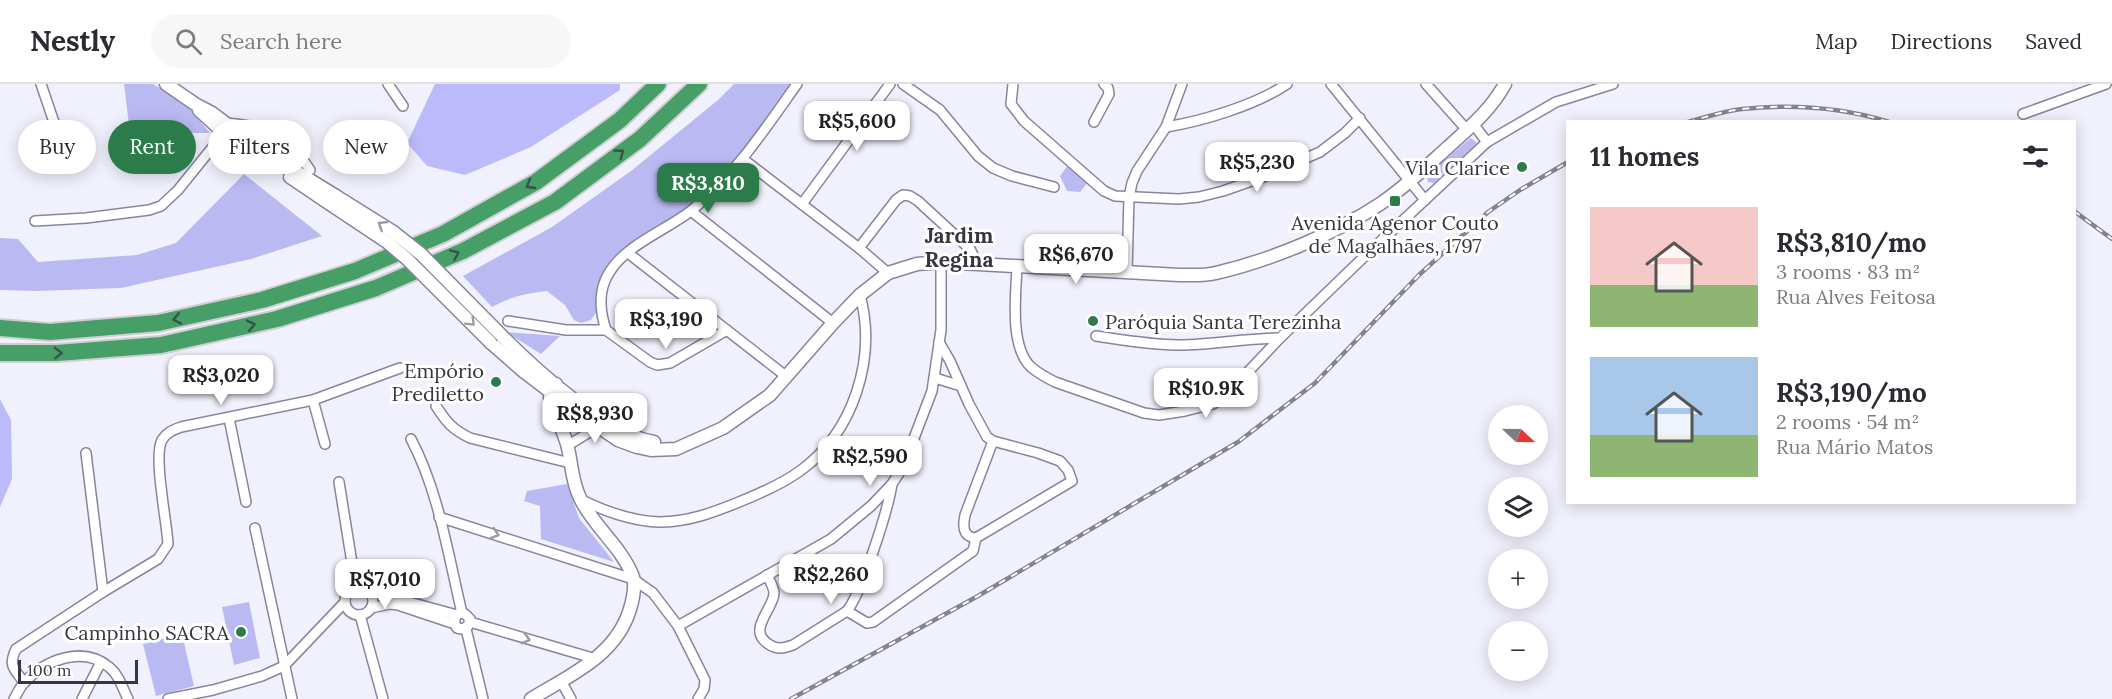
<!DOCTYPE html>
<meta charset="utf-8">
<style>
:root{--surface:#fff;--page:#f7f7f7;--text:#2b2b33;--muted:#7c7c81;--line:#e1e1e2;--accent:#2c7b4b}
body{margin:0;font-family:Lora,serif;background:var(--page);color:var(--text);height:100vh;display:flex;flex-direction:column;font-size:22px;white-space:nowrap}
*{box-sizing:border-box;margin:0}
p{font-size:20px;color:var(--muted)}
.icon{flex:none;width:33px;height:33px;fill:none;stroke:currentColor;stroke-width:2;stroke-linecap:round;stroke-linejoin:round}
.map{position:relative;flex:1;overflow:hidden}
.details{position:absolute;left:1566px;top:36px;width:510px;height:384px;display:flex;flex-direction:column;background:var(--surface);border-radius:0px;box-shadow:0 3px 15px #0003}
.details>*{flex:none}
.top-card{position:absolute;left:18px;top:36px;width:570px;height:54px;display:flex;gap:12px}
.needle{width:39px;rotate:112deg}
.controls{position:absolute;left:1488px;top:321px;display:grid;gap:12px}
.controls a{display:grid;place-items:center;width:60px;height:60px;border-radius:50%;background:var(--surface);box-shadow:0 3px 15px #0003;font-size:30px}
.scale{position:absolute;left:18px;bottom:15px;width:120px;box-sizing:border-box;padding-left:6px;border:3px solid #363641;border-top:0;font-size:16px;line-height:21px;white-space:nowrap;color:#363641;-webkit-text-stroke:4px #fff;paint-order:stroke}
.price{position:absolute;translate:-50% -51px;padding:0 14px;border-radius:12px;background:#fff;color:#222;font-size:20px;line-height:39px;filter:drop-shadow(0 2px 3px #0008)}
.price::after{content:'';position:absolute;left:50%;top:36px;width:18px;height:14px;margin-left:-9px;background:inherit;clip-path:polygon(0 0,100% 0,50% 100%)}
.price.selected{background:var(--accent);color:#fff}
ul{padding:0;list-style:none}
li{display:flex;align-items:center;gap:18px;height:150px;padding:0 24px}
li span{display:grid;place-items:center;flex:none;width:168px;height:120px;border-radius:0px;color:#555}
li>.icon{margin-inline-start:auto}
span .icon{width:72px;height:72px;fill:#fffc;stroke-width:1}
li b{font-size:26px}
h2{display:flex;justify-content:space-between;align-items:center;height:72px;padding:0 24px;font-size:26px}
.chip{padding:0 21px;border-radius:27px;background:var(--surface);box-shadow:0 3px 15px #0003;font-size:21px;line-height:54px}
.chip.selected{background:var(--accent);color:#fff}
header{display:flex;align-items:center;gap:36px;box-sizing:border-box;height:84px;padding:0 30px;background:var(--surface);border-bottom:2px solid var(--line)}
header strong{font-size:28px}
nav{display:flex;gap:33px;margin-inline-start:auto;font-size:21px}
.search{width:420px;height:54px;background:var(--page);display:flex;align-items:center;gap:15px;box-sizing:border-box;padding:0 21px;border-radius:33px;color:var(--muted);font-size:22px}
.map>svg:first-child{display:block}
.green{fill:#bbb9f1}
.forest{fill:#bcbafb}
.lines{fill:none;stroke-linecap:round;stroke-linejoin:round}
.street-casing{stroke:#8685a0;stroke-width:12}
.secondary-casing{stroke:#8685a0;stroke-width:15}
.highway-casing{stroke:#cfcfd1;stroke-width:20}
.street{stroke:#fff;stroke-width:9}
.secondary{stroke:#fff;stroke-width:12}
.highway{stroke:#459f66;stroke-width:16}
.rail-casing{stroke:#84848f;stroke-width:4.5}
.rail{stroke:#fff;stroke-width:2;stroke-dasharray:7;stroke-linecap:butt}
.secondary-bridge-casing{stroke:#8685a0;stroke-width:15;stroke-linecap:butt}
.secondary-bridge{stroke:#fff;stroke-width:12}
.oneway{stroke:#3a504a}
.oneway2{stroke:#9a9aa0}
.poi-dot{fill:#2c7b4b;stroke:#fff;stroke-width:2}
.labels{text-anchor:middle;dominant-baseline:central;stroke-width:6;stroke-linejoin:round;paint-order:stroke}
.poi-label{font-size:20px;fill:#363641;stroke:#fff;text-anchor:end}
.neighbourhood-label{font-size:21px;font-weight:bold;fill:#363641;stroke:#fff}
</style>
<header>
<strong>Nestly</strong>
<div class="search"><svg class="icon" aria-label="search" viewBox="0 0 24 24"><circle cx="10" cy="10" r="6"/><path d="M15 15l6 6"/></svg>Search here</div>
<nav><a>Map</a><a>Directions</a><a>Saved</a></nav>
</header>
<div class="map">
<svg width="2112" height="615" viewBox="0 0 2112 615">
<rect width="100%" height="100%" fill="#f1f1fd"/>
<g class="green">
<polygon points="124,0 153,0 184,18 210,49 130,49"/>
<path d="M734,0h60l-74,97 -31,28 -75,51 -16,50 -7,10 -10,3 -7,-3 -9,-15 -18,-14c-20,2 -38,6 -55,16l-29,-31 89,-49 79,-56 87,-71z"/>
<polygon points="1471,54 1477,59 1434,99 1428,98 1426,91"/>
<polygon points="1068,81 1088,98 1080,108 1067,107 1060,92"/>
<polygon points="244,90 322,152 251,175 121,204 37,207 0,206 0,154 18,155 38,178 137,171 176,159"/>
<polygon points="506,248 560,252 541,270"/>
<polygon points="567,400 579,434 614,478 541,455 540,422 524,417 527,407"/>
<polygon points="249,518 260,574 234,581 222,523"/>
<polygon points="182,550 194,602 156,612 143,560"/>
</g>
<g class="forest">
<polygon points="435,0 620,0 620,6 531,63 465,91 427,82 407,59"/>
<polygon points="0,315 11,336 12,395 0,423"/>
</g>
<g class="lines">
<g class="street-casing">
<g id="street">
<polyline points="41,0 56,44"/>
<polyline points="388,0 403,22"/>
<polyline points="903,0 940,26 978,72 993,84 1012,92 1054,103"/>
<polyline points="1013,0 1011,20 1024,37 1104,107 1115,112 1179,115 1199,113 1223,107 1263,93 1320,68 1345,49 1360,34"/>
<polyline points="1331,0 1425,116"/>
<polyline points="1426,0 1467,46"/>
<polyline points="2023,30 2106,0"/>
<polyline points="1094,38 1109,10 1108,4 1104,0"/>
<path d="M225,39c43,4 60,9 85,47"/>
<polyline points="1474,41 1487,58"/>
<path d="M1166,43c37,-6 90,-22 121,-43"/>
<polyline points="261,66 277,50"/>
<polyline points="743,75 859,164 888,189"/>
<polyline points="802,120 890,0"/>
<polyline points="691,127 833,239"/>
<polyline points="35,137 86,134 149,126 161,122 178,106 224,49"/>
<polyline points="859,164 896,116 903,111 910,112 918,117 970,165 977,179"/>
<polyline points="628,169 787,293"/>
<path d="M1017,182c-1,28 -8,80 14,101 7,6 16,11 24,15l89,31 15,2 26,-4 28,-7 14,-10 53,-56 87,-84 120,-112 69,-40 57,-18"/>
<polyline points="1127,189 1129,113 1132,99 1137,87 1166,43 1182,0"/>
<polyline points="508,237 566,246 606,246"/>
<path d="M606,246c-6,-18 -8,-40 3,-57 16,-28 58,-43 83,-63 43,-35 73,-81 105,-126"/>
<polyline points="606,246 650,278 657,281 670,279 727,246"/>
<path d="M1096,252c27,4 55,9 83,9 34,0 67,-7 101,-7"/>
<path d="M939,258l11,19 19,43 18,33 6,4 45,12 22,8 8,9 4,11 -96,57c-14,-1 -13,-13 -11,-23l28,-74"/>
<polyline points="935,294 961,302"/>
<polyline points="313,316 325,360"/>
<path d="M436,322c11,17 16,23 34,32l100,25"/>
<polyline points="229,334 246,418"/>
<path d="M411,355c28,53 37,116 51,174"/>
<polyline points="567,362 588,349 598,338"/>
<polyline points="86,369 103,508"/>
<polyline points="339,398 356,504"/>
<path d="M580,415c24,12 52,22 79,23 29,0 53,-9 80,-20 20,-8 43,-18 61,-31 54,-39 77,-113 60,-176"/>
<polyline points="439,433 633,495 653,509 678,542 705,596 704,605 698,615"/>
<polyline points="255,444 292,615"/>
<path d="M767,491c3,6 7,13 7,18 0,16 -29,38 -4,52 8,5 14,3 23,0l54,-34c15,-19 41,-101 45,-127"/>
<circle cx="359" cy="517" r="14"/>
<polyline points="369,507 457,531"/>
<polyline points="371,524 390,520 398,521 455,540 457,544 462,545 468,542 470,535 465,530 459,529 455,533 455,540"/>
<polyline points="847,527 867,539 873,538 973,467 976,454"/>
<polyline points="360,531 383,615"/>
<polyline points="470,538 596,575"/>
<polyline points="678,542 831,455 871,422 892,400 903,383 932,307 941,246 941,178"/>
<polyline points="466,545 483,615"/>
<polyline points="561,597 571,615"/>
<path d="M24,598c-10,-13 -16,-16 -8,-33l87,-57 55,-33 10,-15c-1,-22 -15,-88 -6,-104 5,-8 11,-10 19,-13l132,-27 87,-32"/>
<path d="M14,615c3,-5 6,-12 10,-16 20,-23 59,-38 85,-16 10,8 13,20 19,32"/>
<polyline points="82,615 101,578"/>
<polyline points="168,615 213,606 262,592 284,582 345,518"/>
</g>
</g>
<g class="secondary-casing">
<g id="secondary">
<polyline points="166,0 195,20 212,29 261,66 336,112"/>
<polyline points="199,26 224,49 241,60"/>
<polyline points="290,93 330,120"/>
<path d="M502,252c34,34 105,99 152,106"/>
<path d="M490,258l33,29 58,44 37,25 19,7 14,3 25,-1 47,-21 47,-33 63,-72 27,-28 28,-22 29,-9 24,-2 238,13c12,0 25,1 37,-2 52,-12 119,-39 164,-69 24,-16 45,-36 67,-56 22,-20 43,-37 58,-64"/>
<path d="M531,615c39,-24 85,-43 99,-90 3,-10 6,-22 3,-32 -11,-30 -40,-51 -53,-79 -9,-18 -8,-36 -13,-54 -5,-16 -12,-31 -17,-47l6,-13"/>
</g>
</g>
<g class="highway-casing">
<g id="highway">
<polyline points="0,244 50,248 158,239 262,216 355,187 443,150 536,98 620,36 658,0"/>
<polyline points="0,269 57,269 161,261 277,235 376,204 463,167 555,118 640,55 699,0"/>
</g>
</g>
<use href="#street" class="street"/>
<use href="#secondary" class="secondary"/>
<use href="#highway" class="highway"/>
<g class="rail-casing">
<g id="rail">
<path d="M1688,38c18,-5 36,-11 54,-13 50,-5 99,-2 147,13"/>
<polyline points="2074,127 2112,155"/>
<polyline points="791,615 978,512 1238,358 1315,299 1419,191 1488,128 1520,106 1568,78"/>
</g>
</g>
<use href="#rail" class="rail"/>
<g class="secondary-bridge-casing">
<g id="secondary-bridge">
<polyline points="336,112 392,147 421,170 502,252"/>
<polyline points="330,120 387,158 407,175 490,258"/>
</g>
</g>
<use href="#secondary-bridge" class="secondary-bridge"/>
</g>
<defs><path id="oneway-chevron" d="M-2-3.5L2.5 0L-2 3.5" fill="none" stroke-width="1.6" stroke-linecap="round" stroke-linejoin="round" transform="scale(1.5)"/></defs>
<g class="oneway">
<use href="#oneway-chevron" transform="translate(620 69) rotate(-37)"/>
<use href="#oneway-chevron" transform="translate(530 101) rotate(150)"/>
<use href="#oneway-chevron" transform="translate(455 170) rotate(-24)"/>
<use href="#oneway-chevron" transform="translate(177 235) rotate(168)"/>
<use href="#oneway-chevron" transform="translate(251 241) rotate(-13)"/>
<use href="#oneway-chevron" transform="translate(58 269) rotate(-2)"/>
</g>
<g class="oneway2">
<use href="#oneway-chevron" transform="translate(382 141) rotate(-148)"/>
<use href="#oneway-chevron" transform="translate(471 238) rotate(45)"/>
<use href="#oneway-chevron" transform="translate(495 450) rotate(17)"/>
<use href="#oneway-chevron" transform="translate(526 555) rotate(16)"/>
</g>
<g class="poi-dot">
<circle cx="1522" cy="83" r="6"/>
<rect x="1389" y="111" width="12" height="12" rx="3"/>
<circle cx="1093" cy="237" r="6"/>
<circle cx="496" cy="298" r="6"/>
<circle cx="241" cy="548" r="6"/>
</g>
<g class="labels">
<g class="poi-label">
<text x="1510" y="83">Vila Clarice</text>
<text x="1395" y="138" text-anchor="middle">Avenida Agenor Couto<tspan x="1395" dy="23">de Magalhães, 1797</tspan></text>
<text x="1105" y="237" text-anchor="start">Paróquia Santa Terezinha</text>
<text x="484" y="286">Empório<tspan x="484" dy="23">Prediletto</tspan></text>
<text x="229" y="548">Campinho SACRA</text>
</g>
<g class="neighbourhood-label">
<text x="959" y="151">Jardim<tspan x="959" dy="24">Regina</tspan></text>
</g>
</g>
</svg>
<div class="controls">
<a><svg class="needle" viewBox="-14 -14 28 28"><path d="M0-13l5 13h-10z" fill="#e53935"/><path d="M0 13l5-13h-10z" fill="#7c7c81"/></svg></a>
<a><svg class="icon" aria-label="layers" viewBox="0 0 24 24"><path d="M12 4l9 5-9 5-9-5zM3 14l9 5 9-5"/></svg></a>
<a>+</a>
<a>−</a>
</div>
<div class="scale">100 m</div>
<b class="price" style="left:857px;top:68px">R$5,600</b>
<b class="price" style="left:1257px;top:109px">R$5,230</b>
<b class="price selected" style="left:708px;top:130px">R$3,810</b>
<b class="price" style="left:1076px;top:201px">R$6,670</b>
<b class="price" style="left:666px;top:266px">R$3,190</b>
<b class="price" style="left:221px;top:322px">R$3,020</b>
<b class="price" style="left:1206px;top:335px">R$10.9K</b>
<b class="price" style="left:595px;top:360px">R$8,930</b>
<b class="price" style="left:870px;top:403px">R$2,590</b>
<b class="price" style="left:831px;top:521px">R$2,260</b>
<b class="price" style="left:385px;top:526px">R$7,010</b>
<div class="top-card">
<a class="chip">Buy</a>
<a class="chip selected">Rent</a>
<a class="chip">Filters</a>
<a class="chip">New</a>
</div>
<section class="details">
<h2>11 homes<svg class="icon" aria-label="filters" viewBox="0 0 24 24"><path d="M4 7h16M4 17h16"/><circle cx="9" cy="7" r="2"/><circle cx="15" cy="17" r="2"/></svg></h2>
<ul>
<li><span style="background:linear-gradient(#f6c9c9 65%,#8fb573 0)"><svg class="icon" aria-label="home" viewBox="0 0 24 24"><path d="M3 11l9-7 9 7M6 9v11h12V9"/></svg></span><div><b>R$3,810/mo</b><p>3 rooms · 83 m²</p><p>Rua Alves Feitosa</p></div></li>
<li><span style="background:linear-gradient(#a9c7e8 65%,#8fb573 0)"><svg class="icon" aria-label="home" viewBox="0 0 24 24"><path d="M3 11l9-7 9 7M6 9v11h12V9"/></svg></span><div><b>R$3,190/mo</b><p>2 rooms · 54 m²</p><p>Rua Mário Matos</p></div></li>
</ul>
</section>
</div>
